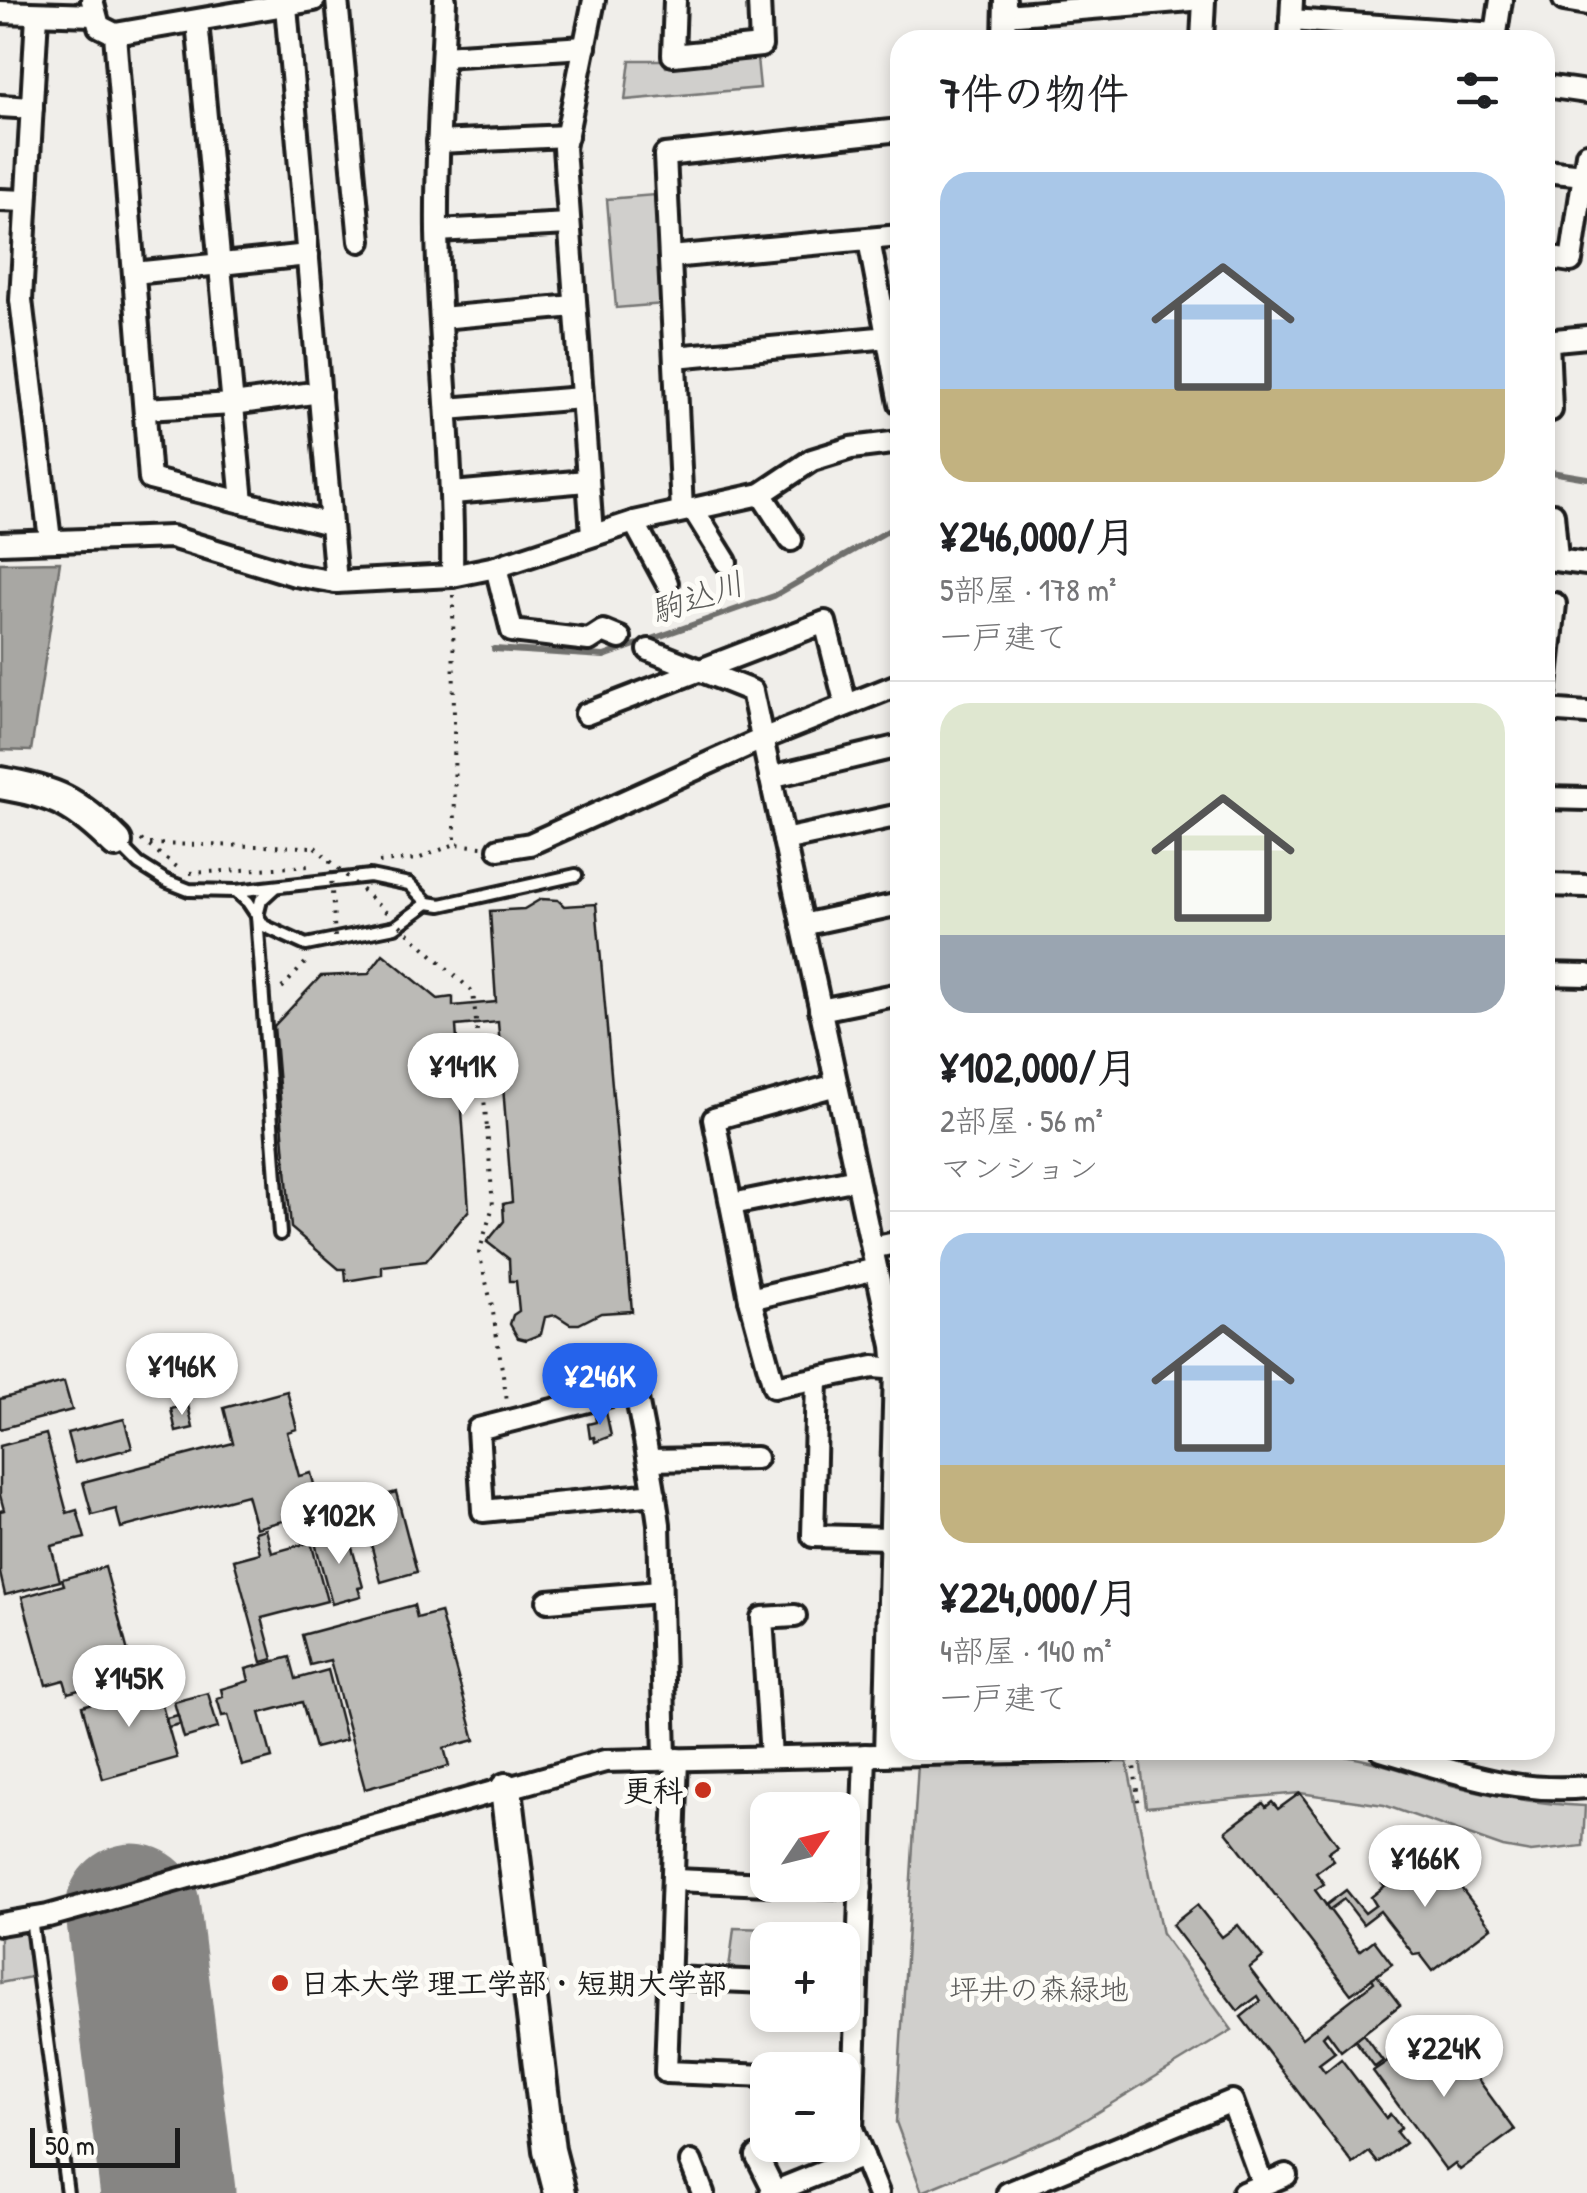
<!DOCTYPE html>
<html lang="ja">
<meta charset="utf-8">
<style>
:root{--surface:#fff;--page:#f2f2f2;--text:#202124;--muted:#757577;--line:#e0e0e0;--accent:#2563eb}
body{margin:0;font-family:"Patrick Hand","Klee One",sans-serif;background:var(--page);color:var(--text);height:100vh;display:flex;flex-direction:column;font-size:38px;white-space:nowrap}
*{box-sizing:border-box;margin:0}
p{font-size:32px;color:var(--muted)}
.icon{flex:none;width:55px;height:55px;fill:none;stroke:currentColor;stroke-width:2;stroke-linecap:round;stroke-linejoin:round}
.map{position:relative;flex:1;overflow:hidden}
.details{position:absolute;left:890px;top:30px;width:665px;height:1730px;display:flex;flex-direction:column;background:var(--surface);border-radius:30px;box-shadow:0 5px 15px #0003}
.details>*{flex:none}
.needle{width:65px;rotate:55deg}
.fabs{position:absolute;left:750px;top:1792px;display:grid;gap:20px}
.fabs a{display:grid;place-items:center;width:110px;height:110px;border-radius:20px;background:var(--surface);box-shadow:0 5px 15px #0003;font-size:50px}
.scale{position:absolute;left:30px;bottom:25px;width:150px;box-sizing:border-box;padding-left:10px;border:5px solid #1c1c1c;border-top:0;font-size:28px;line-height:35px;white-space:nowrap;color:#1c1c1c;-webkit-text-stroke:8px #fdfcf7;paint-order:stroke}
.price{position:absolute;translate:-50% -85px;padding:0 22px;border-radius:35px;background:#fff;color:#222;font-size:32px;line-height:65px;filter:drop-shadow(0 2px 5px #0008)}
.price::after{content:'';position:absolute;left:50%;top:60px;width:30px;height:22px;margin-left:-15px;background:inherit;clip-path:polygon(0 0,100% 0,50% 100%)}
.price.selected{background:var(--accent);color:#fff}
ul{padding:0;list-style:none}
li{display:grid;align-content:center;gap:20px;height:530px;padding:0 50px}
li+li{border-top:2px solid var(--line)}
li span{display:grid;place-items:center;height:310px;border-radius:30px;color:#555}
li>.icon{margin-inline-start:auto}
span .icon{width:180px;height:180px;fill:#fffc;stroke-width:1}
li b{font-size:42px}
h2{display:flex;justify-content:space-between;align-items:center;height:120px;padding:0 50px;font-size:42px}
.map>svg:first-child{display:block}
.green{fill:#d0cfcc;stroke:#767674;stroke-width:2.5}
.water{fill:#a8a7a3;stroke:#706f6d;stroke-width:2.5}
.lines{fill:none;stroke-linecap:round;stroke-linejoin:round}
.stream{stroke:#706f6d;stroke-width:6}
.runway{stroke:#868583;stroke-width:135}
.building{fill:#bbbab6;stroke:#1c1c1c;stroke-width:2.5}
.lane-casing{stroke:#1c1c1c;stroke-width:18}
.street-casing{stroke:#1c1c1c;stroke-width:28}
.secondary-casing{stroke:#1c1c1c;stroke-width:38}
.path{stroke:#1c1c1c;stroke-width:4;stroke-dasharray:2.5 8;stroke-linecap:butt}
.lane{stroke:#fdfcf7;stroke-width:10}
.street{stroke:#fdfcf7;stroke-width:20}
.secondary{stroke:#fdfcf7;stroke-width:30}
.path-bridge{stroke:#1c1c1c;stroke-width:4;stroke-dasharray:2.5 8;stroke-linecap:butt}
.poi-dot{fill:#c8321e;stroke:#fdfcf7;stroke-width:4}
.labels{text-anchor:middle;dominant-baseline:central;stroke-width:10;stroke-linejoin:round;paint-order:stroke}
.poi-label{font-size:30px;font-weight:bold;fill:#1c1c1c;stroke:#fdfcf7;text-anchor:end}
.park-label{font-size:30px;fill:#5b5b5a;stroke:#fdfcf7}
.water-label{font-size:32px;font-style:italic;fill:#5b5b59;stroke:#fdfcf7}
</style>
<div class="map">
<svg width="1587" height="2193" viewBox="0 0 1587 2193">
<rect width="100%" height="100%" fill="#f0eeea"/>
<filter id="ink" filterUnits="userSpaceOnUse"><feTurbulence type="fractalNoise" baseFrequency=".01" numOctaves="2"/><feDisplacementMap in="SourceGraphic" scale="20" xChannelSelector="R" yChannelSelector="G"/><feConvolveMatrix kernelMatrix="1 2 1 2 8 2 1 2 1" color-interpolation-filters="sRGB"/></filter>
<g filter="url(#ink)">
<g class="green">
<polygon points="757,58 760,88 625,100 630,60 663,60 666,67"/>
<polygon points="654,195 663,304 616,308 607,199"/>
<path d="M1326,1754c42,3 80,18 121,30 46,12 91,20 138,22l-2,40 -52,6 -28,-5 -119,-42 -84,-12 -154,14 -6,-49z"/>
<polygon points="1127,1762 1162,1934 1232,2030 1060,2135 922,2192 896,2122 918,1764"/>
<polygon points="26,1927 31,1977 0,1983 0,1931"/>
<polygon points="734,1928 780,1929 779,1940 768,1940 767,1970 729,1969"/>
</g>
<polygon class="water" points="60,562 31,751 0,750 0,563"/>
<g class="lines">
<g class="stream">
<polyline points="1545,471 1587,478"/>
<polyline points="494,649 604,656 774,596 900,524"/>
</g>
<polyline class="runway" points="133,1911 168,2193"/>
</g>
<g class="building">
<polygon points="541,899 558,900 564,906 596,904 632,1311 601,1313 579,1324 570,1324 556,1315 545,1317 541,1334 526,1340 518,1338 510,1324 513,1315 519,1311 516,1281 510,1281 509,1259 487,1242 504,1221 503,1204 512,1202 498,1022 456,1026 469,1210 426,1261 382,1266 382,1275 346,1281 345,1269 339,1269 291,1228 274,1026 321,976 368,974 383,954 438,999 453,997 453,1006 496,1002 490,911 524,909"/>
<polygon points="64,1382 72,1410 0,1429 0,1399"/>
<polygon points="287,1391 297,1429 287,1432 299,1476 311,1473 321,1511 256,1528 247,1495 121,1528 116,1509 92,1515 83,1482 233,1443 224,1408"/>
<polygon points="188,1405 193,1428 176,1432 171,1409"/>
<polygon points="606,1412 611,1436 595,1442 594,1437 590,1438 588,1424 596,1422 595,1415"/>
<polygon points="124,1419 132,1448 75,1463 67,1433"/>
<polygon points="46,1434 67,1513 77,1510 85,1538 51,1546 60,1581 5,1595 0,1573 0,1511 4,1510 0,1495 0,1446"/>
<polygon points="396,1492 417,1572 381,1582 360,1502"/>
<polygon points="266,1529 272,1553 311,1542 327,1601 262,1618 273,1659 262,1662 234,1560 260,1553 255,1532"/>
<polygon points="344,1531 347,1546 351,1544 363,1587 358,1588 361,1596 332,1604 314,1539"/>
<polygon points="105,1567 131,1663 112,1668 115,1680 68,1693 64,1680 46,1685 22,1597 64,1585 62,1579"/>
<polygon points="414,1605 417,1618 440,1612 475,1740 444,1748 449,1766 365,1789 330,1660 310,1665 302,1635"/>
<polygon points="290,1657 296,1679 328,1670 346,1740 315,1748 302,1702 260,1713 272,1758 242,1766 228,1715 222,1716 219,1705 217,1699 223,1697 221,1689 249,1681 246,1669"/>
<polygon points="125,1679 129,1692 156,1684 177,1758 103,1779 82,1706 109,1698 106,1685"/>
<polygon points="208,1693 218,1728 184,1738 174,1702"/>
<polygon points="178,1715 180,1724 168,1727 166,1718"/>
<polygon points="1300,1793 1338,1845 1328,1852 1334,1860 1316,1873 1324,1884 1315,1890 1360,1951 1374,1940 1392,1964 1351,1994 1226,1831 1263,1803 1266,1807 1272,1802 1278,1809"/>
<polygon points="1429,1846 1491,1927 1433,1971 1420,1954 1414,1955 1380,1911 1363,1924 1344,1899 1329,1910 1326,1905 1346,1890 1365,1913 1376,1905 1371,1897 1385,1886 1382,1883"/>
<polygon points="1197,1905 1222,1937 1238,1925 1263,1957 1249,1968 1302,2038 1374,1982 1372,1978 1377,1975 1400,2005 1341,2051 1327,2032 1323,2036 1335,2052 1319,2064 1325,2072 1341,2059 1386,2118 1390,2114 1401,2128 1396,2132 1405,2143 1378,2163 1369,2152 1353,2164 1241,2017 1261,2001 1258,1996 1238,2011 1172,1925"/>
<polygon points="1439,2026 1515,2130 1460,2170 1455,2163 1446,2170 1373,2071"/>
<polygon points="1363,2034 1383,2061 1375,2067 1355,2040"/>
</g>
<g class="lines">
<g class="lane-casing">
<g id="lane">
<polyline points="119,844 139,864 166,881 189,890 236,891 370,876 409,884 428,903 441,905 576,875"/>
<polyline points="274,888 261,900 257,916 280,1234"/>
<polyline points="236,891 248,902 264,926 306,945 395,927 428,903"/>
<polyline points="31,1918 67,2193"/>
</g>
</g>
<g class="street-casing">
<g id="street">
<polyline points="92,0 99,26 115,34 314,0"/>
<polyline points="337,0 360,241"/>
<path d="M445,0c-3,77 -9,153 -8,230 2,116 17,230 15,346"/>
<polyline points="675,0 673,55 761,46 759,0"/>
<polyline points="1564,0 1587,4"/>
<polyline points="286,6 336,582"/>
<polyline points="0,12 94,15"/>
<polyline points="37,15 21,300 50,540"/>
<polyline points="1005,15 1191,0"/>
<polyline points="1291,20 1496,34"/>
<polyline points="197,21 242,502"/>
<polyline points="115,34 150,479 330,524"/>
<polyline points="1004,40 1005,0"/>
<polyline points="1202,40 1204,0"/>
<polyline points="1290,40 1292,0"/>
<polyline points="1495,40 1501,0"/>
<polyline points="443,56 585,47"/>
<polyline points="1545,86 1587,92"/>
<polyline points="0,106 32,108"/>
<polyline points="438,142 567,136"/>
<polyline points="1545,171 1584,175"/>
<polyline points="0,200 26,201"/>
<polyline points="437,231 569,224"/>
<polyline points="869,240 900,404"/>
<polyline points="670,257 900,236"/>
<polyline points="1545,257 1571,261 1587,154"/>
<polyline points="134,273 308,255"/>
<polyline points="441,318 574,306"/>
<polyline points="1545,341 1587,337"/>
<polyline points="1548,341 1551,410"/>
<polyline points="675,357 900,336"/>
<polyline points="145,409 233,404 320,392"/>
<polyline points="447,409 581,398"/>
<polyline points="453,493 586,481"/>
<polyline points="761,494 791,540"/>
<polyline points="693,509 726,562"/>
<polyline points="682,510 665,155 900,130"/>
<polyline points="1553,514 1557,558"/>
<polyline points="634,522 667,583"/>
<polyline points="592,534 564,148 594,0"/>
<polyline points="0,543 171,537 295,575 336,582 452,576 496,567 634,522 761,494 812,460 851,448 900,442"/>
<polyline points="1547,559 1587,564"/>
<polyline points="496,567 512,631 589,640 603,631 620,638"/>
<polyline points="649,650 752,691 893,1346 895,1369 885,1755"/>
<polyline points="1545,695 1555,604"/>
<polyline points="1545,710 1587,713"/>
<polyline points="586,714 825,622 846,705"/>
<polyline points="770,777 900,746"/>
<polyline points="1545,798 1587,799"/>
<polyline points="784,840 900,815"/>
<polyline points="499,849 530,844 762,739 900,684"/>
<polyline points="1545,885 1587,886"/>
<polyline points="802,925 900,904"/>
<polyline points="1545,974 1587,975"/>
<polyline points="820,1010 900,994"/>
<polyline points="836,1085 714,1119 750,1299 774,1387 873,1367 900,1369"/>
<polyline points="732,1204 857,1179"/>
<polyline points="872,1248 900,1242"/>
<polyline points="750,1299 876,1269"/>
<polyline points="817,1379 813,1536 890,1538"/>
<polyline points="649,1460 756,1458"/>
<path d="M655,1494l-172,17 -5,-82 157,-40c9,45 18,90 24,135l6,234"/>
<polyline points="548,1601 660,1592"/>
<path d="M1381,1750c73,21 129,44 206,37"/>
<polyline points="865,1755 852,2129 878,2193"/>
<polyline points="771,1757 762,1618 795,1616"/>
<polyline points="677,1759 666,2072 768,2076"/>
<polyline points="675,1880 768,1884"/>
<polyline points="793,1885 861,1888"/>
<polyline points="0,1924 48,1916 605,1761 1108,1750"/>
<polyline points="671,1978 768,1982"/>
<polyline points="757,2156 775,2192"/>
<polyline points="691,2162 703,2193"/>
<polyline points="771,2193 863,2156"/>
<polyline points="1008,2193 1232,2101 1263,2185"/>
<polyline points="1243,2193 1286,2175"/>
</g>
</g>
<g class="secondary-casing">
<g id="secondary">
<path d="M0,783c55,9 76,19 116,59"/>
<polyline points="506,1789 549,2150 560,2193"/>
</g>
</g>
<g class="path">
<polyline points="453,595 455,844 482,847"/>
<polyline points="141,840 181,870"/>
<polyline points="150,844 315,847"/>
<polyline points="379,862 418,859 455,844"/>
<polyline points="190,873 310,866"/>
<polyline points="282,988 307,961"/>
<polyline points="487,1128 493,1206 479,1253 492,1306 507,1401"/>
<polyline points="1133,1757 1139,1808"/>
</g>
<use href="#lane" class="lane"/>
<use href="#street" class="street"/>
<use href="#secondary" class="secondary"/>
<g class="path-bridge">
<polyline points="315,847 473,992 487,1128"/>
<polyline points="330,861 336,952"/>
</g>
</g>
</g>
<g class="poi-dot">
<circle cx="703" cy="1790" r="10"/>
<circle cx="280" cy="1983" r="10"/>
</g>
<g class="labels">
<g class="poi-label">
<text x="683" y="1790">更科</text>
<text x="300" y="1983" text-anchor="start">日本大学 理工学部・短期大学部</text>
</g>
<g class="park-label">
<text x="1039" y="1989">坪井の森緑地</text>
</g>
<g class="water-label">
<text transform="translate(697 597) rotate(-19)">駒込川</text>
</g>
</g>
</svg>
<div class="fabs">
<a><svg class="needle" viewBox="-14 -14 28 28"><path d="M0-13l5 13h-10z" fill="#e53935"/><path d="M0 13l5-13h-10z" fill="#757577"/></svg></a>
<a>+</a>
<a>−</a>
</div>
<div class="scale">50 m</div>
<b class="price" style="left:463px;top:1118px">¥141K</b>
<b class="price" style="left:182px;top:1418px">¥146K</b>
<b class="price selected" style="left:600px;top:1428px">¥246K</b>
<b class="price" style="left:339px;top:1567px">¥102K</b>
<b class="price" style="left:129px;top:1730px">¥145K</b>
<b class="price" style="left:1425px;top:1910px">¥166K</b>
<b class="price" style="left:1444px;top:2100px">¥224K</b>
<section class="details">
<h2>7件の物件<svg class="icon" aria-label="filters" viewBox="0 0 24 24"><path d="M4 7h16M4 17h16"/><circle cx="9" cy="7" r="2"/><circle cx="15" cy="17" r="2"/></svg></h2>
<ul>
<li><span style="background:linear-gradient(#a9c7e8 70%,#c2b280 0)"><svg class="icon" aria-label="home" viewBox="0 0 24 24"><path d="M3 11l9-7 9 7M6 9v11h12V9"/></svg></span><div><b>¥246,000/月</b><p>5部屋 · 178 m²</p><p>一戸建て</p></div></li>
<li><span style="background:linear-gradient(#dfe7d0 75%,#9aa5b1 0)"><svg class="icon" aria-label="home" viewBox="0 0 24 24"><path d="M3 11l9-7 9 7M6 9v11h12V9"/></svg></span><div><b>¥102,000/月</b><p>2部屋 · 56 m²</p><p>マンション</p></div></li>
<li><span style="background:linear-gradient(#a9c7e8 75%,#c2b280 0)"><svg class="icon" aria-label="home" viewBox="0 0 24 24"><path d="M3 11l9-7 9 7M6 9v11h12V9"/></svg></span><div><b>¥224,000/月</b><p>4部屋 · 140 m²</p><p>一戸建て</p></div></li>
</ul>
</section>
</div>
